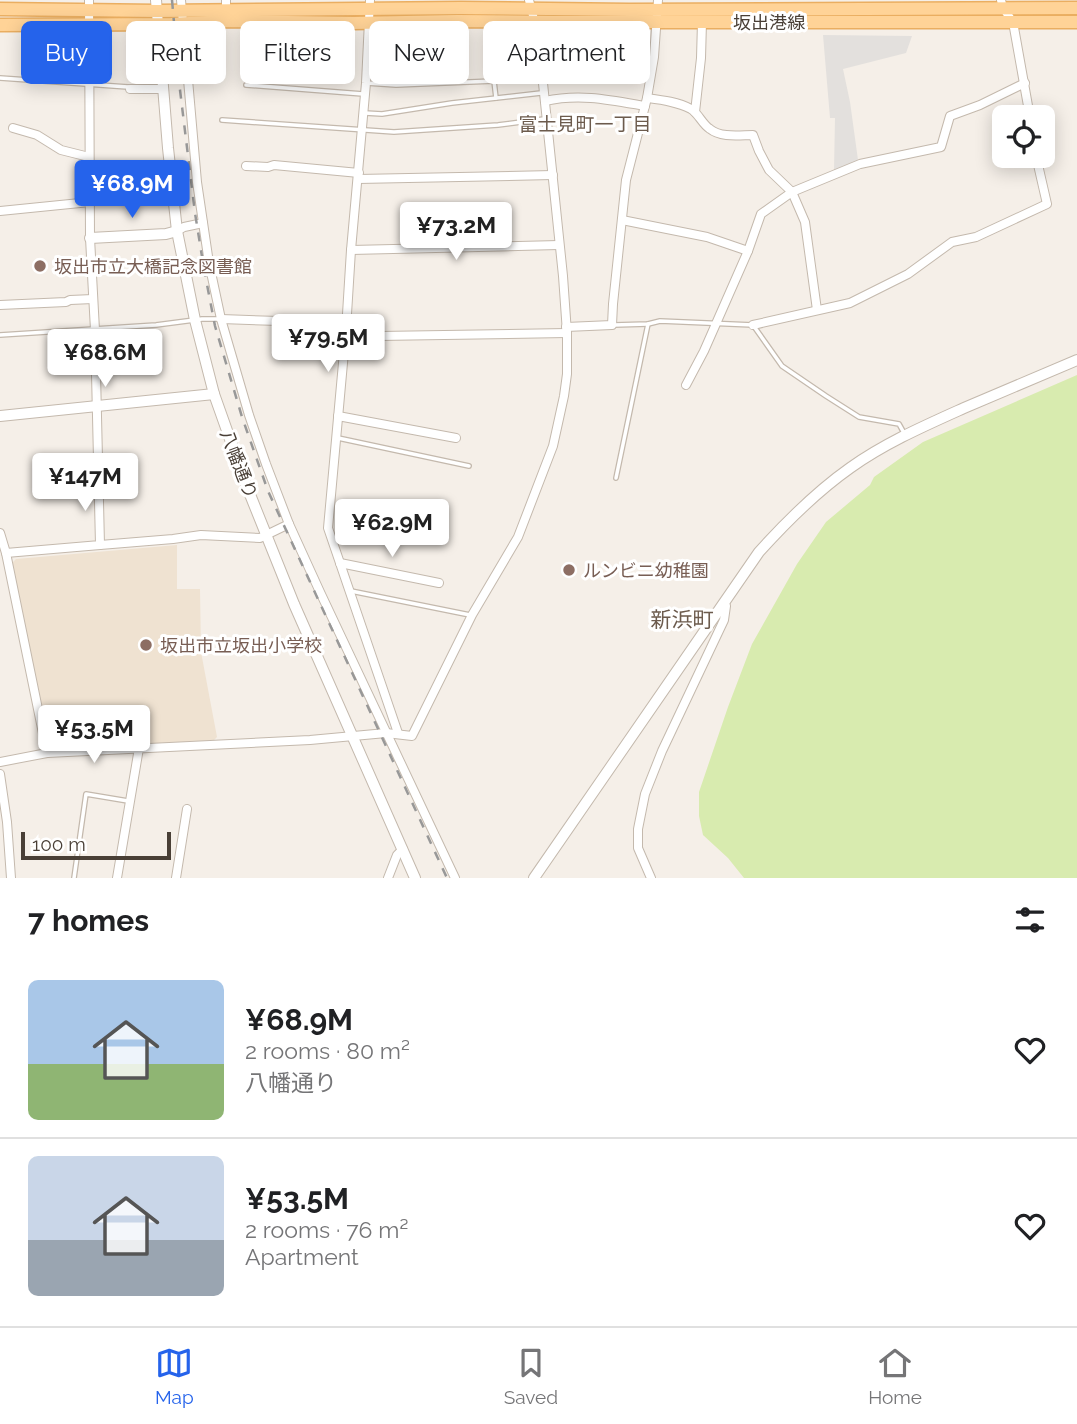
<!DOCTYPE html>
<meta charset="utf-8">
<style>
:root{--surface:#fff;--page:#f6f6f6;--text:#202124;--muted:#757577;--line:#e0e0e0;--accent:#2563eb}
body{margin:0;font-family:Raleway,"Noto Sans JP",sans-serif;background:var(--page);color:var(--text);height:100vh;display:flex;flex-direction:column;font-size:26px;white-space:nowrap}
*{box-sizing:border-box;margin:0}
p{font-size:23px;color:var(--muted)}
.icon{flex:none;width:38px;height:38px;fill:none;stroke:currentColor;stroke-width:2;stroke-linecap:round;stroke-linejoin:round}
.map{position:relative;height:878px;overflow:hidden}
.details{display:flex;flex-direction:column;background:var(--surface);flex:1}
.details>*{flex:none}
.hud{position:absolute;left:21px;top:21px;width:700px;height:63px;display:flex;gap:14px}
.tools{position:absolute;left:992px;top:105px;display:grid;gap:14px}
.tools a{display:grid;place-items:center;width:63px;height:63px;border-radius:10px;background:var(--surface);box-shadow:0 4px 18px #0003;font-size:35px}
.scale{position:absolute;left:21px;bottom:18px;width:150px;box-sizing:border-box;padding-left:7px;border:4px solid #493f36;border-top:0;font-size:19px;line-height:24px;white-space:nowrap;color:#493f36;-webkit-text-stroke:5px #fff;paint-order:stroke}
.price{position:absolute;translate:-50% -60px;padding:0 16px;border-radius:7px;background:#fff;color:#222;font-size:23px;line-height:46px;filter:drop-shadow(0 2px 4px #0008)}
.price::after{content:'';position:absolute;left:50%;top:42px;width:21px;height:16px;margin-left:-10px;background:inherit;clip-path:polygon(0 0,100% 0,50% 100%)}
.price.current{background:var(--accent);color:#fff}
ul{padding:0;list-style:none}
li{display:flex;align-items:center;gap:21px;height:175px;padding:0 28px}
li+li{border-top:2px solid var(--line)}
li span{display:grid;place-items:center;flex:none;width:196px;height:140px;border-radius:10px;color:#555}
li>.icon{margin-inline-start:auto}
span .icon{width:84px;height:84px;fill:#fffc;stroke-width:1}
li b{font-size:30px}
h2{display:flex;justify-content:space-between;align-items:center;height:84px;padding:0 28px;font-size:30px}
.chip{padding:0 24px;border-radius:10px;background:var(--surface);box-shadow:0 4px 18px #0003;font-size:24px;line-height:63px}
.chip.current{background:var(--accent);color:#fff}
.tabs{display:flex;justify-content:space-around;align-items:center;height:98px;border-top:2px solid var(--line);background:var(--surface);font-size:19px;color:var(--muted)}
.tabs a{display:grid;justify-items:center;gap:4px}
.tabs .current{color:var(--accent)}
.map>svg:first-child{display:block}
.education{fill:#efe2d1}
.green{fill:#d8ebaf}
.parking{fill:#e3e0dd}
.lines{fill:none;stroke-linecap:round;stroke-linejoin:round}
.service-casing{stroke:#c4b9ad;stroke-width:6}
.minor-casing{stroke:#c4b9ad;stroke-width:10}
.tertiary-casing{stroke:#c4b9ad;stroke-width:12}
.primary-casing{stroke:#eaae61;stroke-width:15}
.service{stroke:#fff;stroke-width:3.5}
.minor{stroke:#fff;stroke-width:8}
.tertiary{stroke:#fff;stroke-width:10}
.primary{stroke:#ffd397;stroke-width:12}
.rail{stroke:#989898;stroke-width:2.5;stroke-dasharray:9 9;stroke-linecap:butt}
.education-dot{fill:#8d6e63;stroke:#fff;stroke-width:2.5}
.labels{text-anchor:middle;dominant-baseline:central;stroke-width:6;stroke-linejoin:round;paint-order:stroke}
.street-label{font-size:18px;fill:#493f36;stroke:#fff}
.education-label{font-size:18px;fill:#785e54;stroke:#fff;text-anchor:start}
.neighbourhood-label{font-size:19px;fill:#6c5b4d;stroke:#fff}
.quarter-label{font-size:21px;fill:#6c5b4d;stroke:#fff}
</style>
<div class="map">
<svg width="1077" height="878" viewBox="0 0 1077 878">
<rect width="100%" height="100%" fill="#f5efe8"/>
<polygon class="education" points="177,545 177,589 200,589 201,652 217,737 212,742 54,749 48,744 11,564 16,559"/>
<polygon class="green" points="1077,375 1077,878 744,878 728,858 703,835 699,816 699,792 728,707 752,644 797,564 826,522 870,485 874,477 923,442"/>
<polygon class="parking" points="823,35 912,36 906,53 843,69 850,102 858,160 834,170 835,118 830,118"/>
<g class="lines">
<g class="service-casing">
<g id="service">
<polyline points="0,78 128,87 130,89"/>
<polyline points="366,83 396,85 494,81 496,98"/>
<polyline points="246,85 363,94"/>
<polyline points="365,113 382,114 452,103 541,93"/>
<polyline points="222,120 394,132 498,125 544,119"/>
<polyline points="614,325 648,324 660,321 753,325 782,366 826,396 859,417 899,424 904,433"/>
<polyline points="0,335 156,325 202,319 219,319"/>
<polyline points="338,438 469,466"/>
<polyline points="616,478 648,324"/>
<polyline points="351,591 470,615"/>
<polyline points="74,878 86,794 128,801"/>
</g>
</g>
<g class="minor-casing">
<g id="minor">
<polyline points="181,0 197,182 209,263 221,319 249,415 266,464 289,524 320,592 455,878"/>
<polyline points="226,0 226,15"/>
<polyline points="370,0 366,83 351,250 346,330 328,528 398,733"/>
<polyline points="1001,0 1003,8 1013,22 1030,117"/>
<polyline points="130,89 163,89"/>
<path d="M647,98c15,2 31,4 44,11 8,5 11,15 19,20 11,9 30,6 43,6l6,16 10,19 23,22 13,30 12,88"/>
<path d="M545,101c35,-8 66,-1 100,5"/>
<polyline points="695,112 701,58 702,22"/>
<polyline points="13,128 37,135 61,150 89,157"/>
<polyline points="246,166 268,167 274,165 359,173"/>
<polyline points="358,179 553,175"/>
<polyline points="0,211 90,202"/>
<polyline points="622,220 707,237 748,251"/>
<polyline points="177,231 184,227 203,223"/>
<polyline points="351,250 559,245"/>
<polyline points="0,305 66,302 70,300 93,299"/>
<polyline points="221,319 279,321 379,336 567,333"/>
<polyline points="753,325 850,303 908,274 952,242 976,237 1047,204 1036,156"/>
<polyline points="566,327 612,325 613,304 626,180 647,98 654,57 658,0"/>
<polyline points="686,385 704,351 748,251 761,214 792,192 860,164 941,147 950,116 980,105 1025,83"/>
<polyline points="338,416 456,438"/>
<polyline points="0,533 6,553 47,753"/>
<polyline points="100,545 173,539 201,535 260,538 289,524"/>
<polyline points="6,553 100,545 95,330 90,238 89,0"/>
<polyline points="340,563 439,583"/>
<polyline points="0,762 47,753 310,740 386,733 412,736 472,615 518,537 553,446 564,396 567,374 567,333 563,276 538,35 529,0"/>
<polyline points="0,774 7,822 11,878"/>
<polyline points="117,878 139,748"/>
<polyline points="176,878 187,809"/>
<polyline points="388,878 397,855 403,849"/>
<polyline points="651,878 638,848 638,829 645,794 662,751 724,620 726,606 724,603"/>
</g>
</g>
<g class="tertiary-casing">
<g id="tertiary">
<polyline points="156,0 168,148 177,231 195,320 214,394 247,487 294,604 415,878"/>
<polyline points="90,238 166,234 177,231"/>
<polyline points="0,416 214,394"/>
<path d="M534,878l225,-326c28,-31 57,-60 91,-84 35,-25 74,-42 114,-60 37,-16 75,-32 113,-48"/>
</g>
</g>
<g class="primary-casing">
<g id="primary">
<polyline points="0,9 157,11 461,8 629,10 1077,8"/>
<polyline points="0,25 171,24 226,21 354,23 458,21 555,22 1077,22"/>
</g>
</g>
<use href="#service" class="service"/>
<use href="#minor" class="minor"/>
<use href="#tertiary" class="tertiary"/>
<use href="#primary" class="primary"/>
<polyline class="rail" points="172,0 180,90 195,213 204,269 215,326 242,417 268,491 447,878"/>
</g>
<g class="education-dot">
<circle cx="40" cy="266" r="7"/>
<circle cx="569" cy="570" r="7"/>
<circle cx="146" cy="645" r="7"/>
</g>
<g class="labels">
<g class="street-label">
<text x="769" y="22">坂出港線</text>
<text transform="translate(239 464) rotate(69)">八幡通り</text>
</g>
<g class="education-label">
<text x="54" y="266">坂出市立大橋記念図書館</text>
<text x="583" y="570">ルンビニ幼稚園</text>
<text x="160" y="645">坂出市立坂出小学校</text>
</g>
<g class="neighbourhood-label">
<text x="585" y="124">富士見町一丁目</text>
</g>
<g class="quarter-label">
<text x="682" y="619">新浜町</text>
</g>
</g>
</svg>
<div class="tools">
<a><svg class="icon" aria-label="locate" viewBox="0 0 24 24"><circle cx="12" cy="12" r="6"/><path d="M12 2v4M12 18v4M2 12h4M18 12h4"/></svg></a>
</div>
<div class="scale">100 m</div>
<b class="price current" style="left:132px;top:220px">¥68.9M</b>
<b class="price" style="left:456px;top:262px">¥73.2M</b>
<b class="price" style="left:328px;top:374px">¥79.5M</b>
<b class="price" style="left:105px;top:389px">¥68.6M</b>
<b class="price" style="left:85px;top:513px">¥147M</b>
<b class="price" style="left:392px;top:559px">¥62.9M</b>
<b class="price" style="left:94px;top:765px">¥53.5M</b>
<div class="hud">
<a class="chip current">Buy</a>
<a class="chip">Rent</a>
<a class="chip">Filters</a>
<a class="chip">New</a>
<a class="chip">Apartment</a>
</div>
</div>
<section class="details">
<h2>7 homes<svg class="icon" aria-label="filters" viewBox="0 0 24 24"><path d="M4 7h16M4 17h16"/><circle cx="9" cy="7" r="2"/><circle cx="15" cy="17" r="2"/></svg></h2>
<ul>
<li><span style="background:linear-gradient(#a9c7e8 60%,#8fb573 0)"><svg class="icon" aria-label="home" viewBox="0 0 24 24"><path d="M3 11l9-7 9 7M6 9v11h12V9"/></svg></span><div><b>¥68.9M</b><p>2 rooms · 80 m²</p><p>八幡通り</p></div><svg class="icon" aria-label="heart" viewBox="0 0 24 24"><path d="M12 20l-8-8c-3-5 5-10 8-4 3-6 11-1 8 4z"/></svg></li>
<li><span style="background:linear-gradient(#c9d6e8 60%,#9aa5b1 0)"><svg class="icon" aria-label="home" viewBox="0 0 24 24"><path d="M3 11l9-7 9 7M6 9v11h12V9"/></svg></span><div><b>¥53.5M</b><p>2 rooms · 76 m²</p><p>Apartment</p></div><svg class="icon" aria-label="heart" viewBox="0 0 24 24"><path d="M12 20l-8-8c-3-5 5-10 8-4 3-6 11-1 8 4z"/></svg></li>
</ul>
</section>
<nav class="tabs">
<a class="current"><svg class="icon" aria-label="map" viewBox="0 0 24 24"><path d="M3 6l6-2 6 2 6-2v14l-6 2-6-2-6 2zM9 4v14M15 6v14"/></svg>Map</a>
<a><svg class="icon" aria-label="saved" viewBox="0 0 24 24"><path d="M7 4h10v16l-5-4-5 4z"/></svg>Saved</a>
<a><svg class="icon" aria-label="home" viewBox="0 0 24 24"><path d="M3 11l9-7 9 7M6 9v11h12V9"/></svg>Home</a>
</nav>
